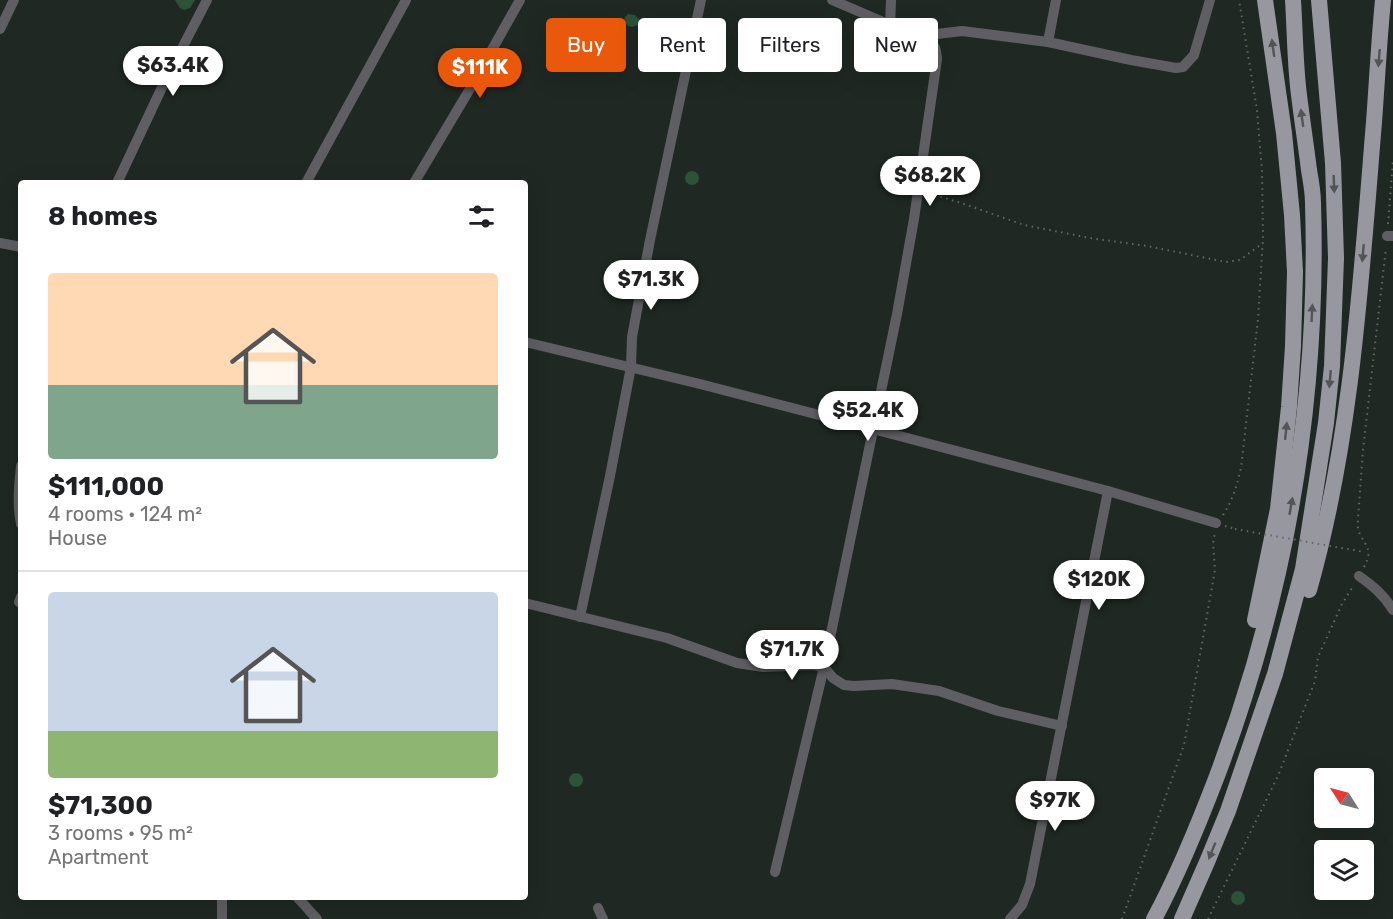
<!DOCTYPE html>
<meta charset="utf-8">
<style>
:root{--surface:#fff;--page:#f2f2f2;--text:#202124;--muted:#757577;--line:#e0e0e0;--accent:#ea580c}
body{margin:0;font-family:Rubik,sans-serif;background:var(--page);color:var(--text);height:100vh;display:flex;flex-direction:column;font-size:22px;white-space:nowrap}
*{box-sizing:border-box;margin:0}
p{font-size:20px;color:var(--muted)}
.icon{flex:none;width:33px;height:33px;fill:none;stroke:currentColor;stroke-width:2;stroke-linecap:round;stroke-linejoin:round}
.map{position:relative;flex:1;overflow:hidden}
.details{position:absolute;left:18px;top:180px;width:510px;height:720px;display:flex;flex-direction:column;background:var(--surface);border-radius:6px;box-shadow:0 6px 24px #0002}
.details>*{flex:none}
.guide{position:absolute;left:546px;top:18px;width:570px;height:54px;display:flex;gap:12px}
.needle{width:39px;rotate:306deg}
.buttons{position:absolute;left:1314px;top:768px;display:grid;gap:12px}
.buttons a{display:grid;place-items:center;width:60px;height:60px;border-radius:6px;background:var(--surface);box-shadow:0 6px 24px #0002;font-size:30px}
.price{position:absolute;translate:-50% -51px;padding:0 14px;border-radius:21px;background:#fff;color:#222;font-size:20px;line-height:39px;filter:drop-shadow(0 2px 3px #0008)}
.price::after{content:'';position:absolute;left:50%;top:36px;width:18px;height:14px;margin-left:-9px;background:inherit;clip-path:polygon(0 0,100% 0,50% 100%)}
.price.active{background:var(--accent);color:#fff}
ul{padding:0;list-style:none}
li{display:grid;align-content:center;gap:12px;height:318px;padding:0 30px}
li+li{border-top:2px solid var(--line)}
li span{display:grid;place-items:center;height:186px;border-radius:6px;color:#555}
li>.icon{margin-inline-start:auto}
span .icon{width:108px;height:108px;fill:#fffc;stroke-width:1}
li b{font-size:26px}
h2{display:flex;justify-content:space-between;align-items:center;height:72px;padding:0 30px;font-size:26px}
.chip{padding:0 21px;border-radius:6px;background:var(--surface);box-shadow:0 6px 24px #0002;font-size:21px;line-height:54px}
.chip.active{background:var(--accent);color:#fff}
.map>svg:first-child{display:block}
.building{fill:#2c523a}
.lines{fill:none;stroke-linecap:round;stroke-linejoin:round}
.path{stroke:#636a66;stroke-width:2;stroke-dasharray:1.5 4.5;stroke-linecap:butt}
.minor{stroke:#5f5f63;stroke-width:10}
.primary{stroke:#9797a0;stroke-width:16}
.path-bridge{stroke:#636a66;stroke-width:2;stroke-dasharray:1.5 4.5;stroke-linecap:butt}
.oneway{fill:#515556}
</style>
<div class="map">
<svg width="1393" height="919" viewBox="0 0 1393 919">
<rect width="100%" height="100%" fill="#202823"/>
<g class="building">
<polygon points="175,0 195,0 190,8 184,10 180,8"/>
<polygon points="628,14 635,15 640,20 647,19 651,20 653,24 653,29 650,32 646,32 642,31 638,25 632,27 628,26 624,21 625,17"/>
<circle cx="692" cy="178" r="7"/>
<circle cx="576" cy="780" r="7"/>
<circle cx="1238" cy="898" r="7"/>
</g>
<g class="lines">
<g class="path">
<polyline points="929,193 967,205 1024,225 1090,238 1147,246 1226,262 1240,260 1263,243"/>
<polyline points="1388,224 1393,160"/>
<path d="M1223,515c10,-15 14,-30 18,-47l17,-149 5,-82 -1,-66 -5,-61 -18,-110"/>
<polyline points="1225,526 1235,529"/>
<path d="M1364,567c9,-18 3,-18 -4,-33 -3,-4 -2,-10 -2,-15l5,-69 23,-202"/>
<polyline points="1122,919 1184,745 1215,570 1213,543 1215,533"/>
<polyline points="1208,919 1278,776 1315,681 1318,657 1342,604 1354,585"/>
</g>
<g class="minor">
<polyline points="890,26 891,0"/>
<polyline points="0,29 14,0"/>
<polyline points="925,40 937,34 962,31 1048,42 1131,60 1176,68 1183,67 1194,55 1210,0"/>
<polyline points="1048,42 1056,0"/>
<polyline points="117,183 165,81 207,0"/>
<polyline points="306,183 406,0"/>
<polyline points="414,183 471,87 520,0"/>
<polyline points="1387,236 1393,236"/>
<polyline points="0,243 21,247"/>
<polyline points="525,342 700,384 873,429 1108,491 1216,523"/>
<path d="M21,466c-2,19 -4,39 0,58"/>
<path d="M1359,576c14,10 25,19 34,34"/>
<polyline points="19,602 21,597"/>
<polyline points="525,603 667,638 737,663 763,667 813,665 824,667 833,678 844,685 854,686 892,684 939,691 998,711 1062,726"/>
<polyline points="580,617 610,476 631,367 632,337 650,240 701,0"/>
<path d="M775,872l49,-205 73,-353 17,-95 23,-160c-1,-12 -1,-13 -12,-19l-93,-40"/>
<polyline points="222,897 222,919"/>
<polyline points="297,897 317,919"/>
<polyline points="598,908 603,919"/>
<polyline points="1010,919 1022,905 1030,884 1108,491"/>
</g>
<g class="primary">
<path d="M1309,590c43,-151 52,-311 65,-468 3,-40 5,-81 9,-122"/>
<polyline points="1255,620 1278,509 1289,407 1293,346 1295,272 1292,215 1284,133 1265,0"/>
<path d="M1154,919c24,-44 45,-96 63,-143 69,-183 102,-377 96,-573 0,-11 -2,-22 -4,-33 -3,-25 -7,-50 -10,-75 -4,-31 -4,-64 -6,-95"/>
<polyline points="1182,919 1207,862 1228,811 1275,674 1303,569 1326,423 1332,366 1336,258 1333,163 1319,0"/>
</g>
<polyline class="path-bridge" points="1235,529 1364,552"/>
</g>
<defs><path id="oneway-solid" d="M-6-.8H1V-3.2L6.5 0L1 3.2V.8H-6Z" transform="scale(1.5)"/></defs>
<g class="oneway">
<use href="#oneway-solid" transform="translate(1273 48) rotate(-98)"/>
<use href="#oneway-solid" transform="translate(1379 58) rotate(95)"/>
<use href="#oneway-solid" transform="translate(1302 118) rotate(-98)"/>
<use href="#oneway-solid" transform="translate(1334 184) rotate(88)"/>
<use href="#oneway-solid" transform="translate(1363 253) rotate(95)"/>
<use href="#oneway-solid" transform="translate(1312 313) rotate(-87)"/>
<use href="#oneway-solid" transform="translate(1330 379) rotate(95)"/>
<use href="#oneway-solid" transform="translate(1286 431) rotate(-84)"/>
<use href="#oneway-solid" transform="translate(1291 506) rotate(-80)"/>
<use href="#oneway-solid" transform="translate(1212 851) rotate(112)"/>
</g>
</svg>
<div class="buttons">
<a><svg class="needle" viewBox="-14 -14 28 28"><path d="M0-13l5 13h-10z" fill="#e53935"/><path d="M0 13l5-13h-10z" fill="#757577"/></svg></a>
<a><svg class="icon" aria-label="layers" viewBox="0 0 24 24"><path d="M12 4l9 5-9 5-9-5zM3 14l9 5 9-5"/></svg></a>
</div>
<b class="price" style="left:173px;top:97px">$63.4K</b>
<b class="price active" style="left:480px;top:99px">$111K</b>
<b class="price" style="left:930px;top:207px">$68.2K</b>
<b class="price" style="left:651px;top:311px">$71.3K</b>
<b class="price" style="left:868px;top:442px">$52.4K</b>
<b class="price" style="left:1099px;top:611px">$120K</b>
<b class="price" style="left:792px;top:681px">$71.7K</b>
<b class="price" style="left:1055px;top:832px">$97K</b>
<div class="guide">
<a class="chip active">Buy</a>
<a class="chip">Rent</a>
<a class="chip">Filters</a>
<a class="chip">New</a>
</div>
<section class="details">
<h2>8 homes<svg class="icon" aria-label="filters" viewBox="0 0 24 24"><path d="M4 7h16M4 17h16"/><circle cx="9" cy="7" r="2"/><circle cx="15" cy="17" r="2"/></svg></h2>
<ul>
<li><span style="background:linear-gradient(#ffd9b3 60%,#7fa58c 0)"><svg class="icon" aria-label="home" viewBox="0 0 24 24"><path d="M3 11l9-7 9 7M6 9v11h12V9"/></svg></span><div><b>$111,000</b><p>4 rooms · 124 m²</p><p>House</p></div></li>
<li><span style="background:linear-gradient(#c9d6e8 75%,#8fb573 0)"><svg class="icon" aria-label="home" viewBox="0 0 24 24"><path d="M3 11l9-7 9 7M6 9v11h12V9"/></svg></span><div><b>$71,300</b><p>3 rooms · 95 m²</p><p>Apartment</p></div></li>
</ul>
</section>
</div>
